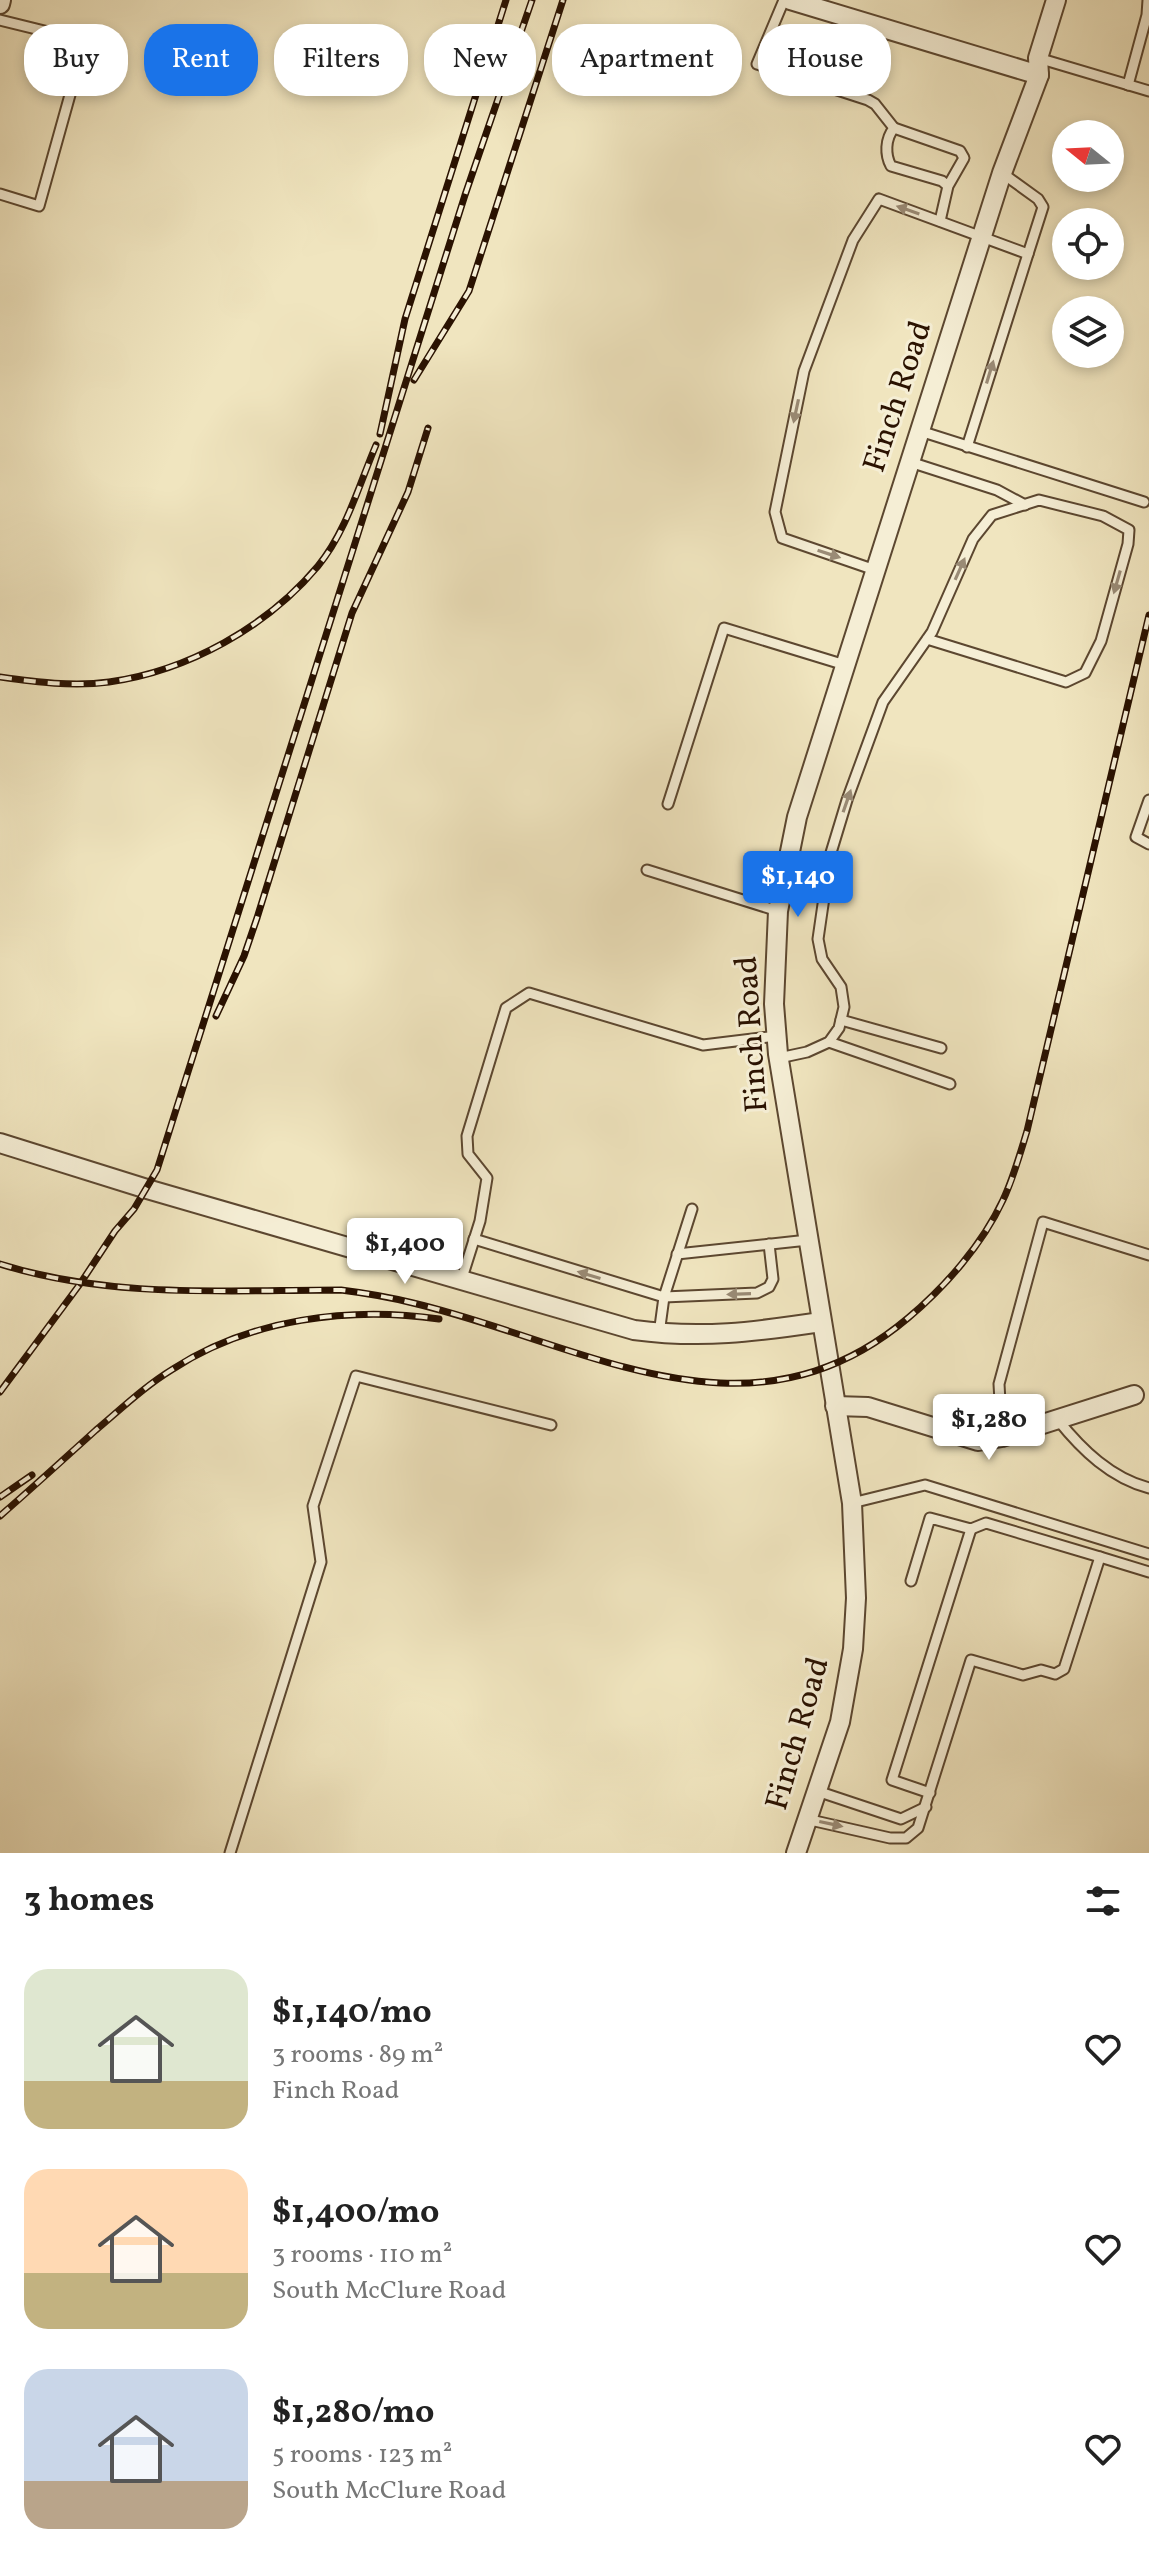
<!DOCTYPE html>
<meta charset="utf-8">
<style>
:root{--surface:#fff;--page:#f6f6f6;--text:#222;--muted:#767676;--accent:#1a73e8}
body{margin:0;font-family:Vollkorn,serif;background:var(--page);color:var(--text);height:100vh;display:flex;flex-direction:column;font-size:30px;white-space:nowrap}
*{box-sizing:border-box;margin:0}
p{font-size:26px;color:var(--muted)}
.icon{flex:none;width:44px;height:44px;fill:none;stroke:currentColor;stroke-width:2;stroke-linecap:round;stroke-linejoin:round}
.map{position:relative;height:1853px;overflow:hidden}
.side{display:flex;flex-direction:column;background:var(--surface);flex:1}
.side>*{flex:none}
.hud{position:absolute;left:24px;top:24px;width:1102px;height:72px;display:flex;gap:16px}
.needle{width:52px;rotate:288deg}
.fabs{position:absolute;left:1052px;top:120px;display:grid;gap:16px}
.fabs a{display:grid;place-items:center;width:72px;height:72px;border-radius:50%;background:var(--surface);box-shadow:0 4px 12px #0003;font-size:40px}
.price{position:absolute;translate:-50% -68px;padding:0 18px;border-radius:8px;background:#fff;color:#222;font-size:26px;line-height:52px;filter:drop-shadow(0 2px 4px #0008)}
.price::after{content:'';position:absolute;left:50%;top:48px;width:24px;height:18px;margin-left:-12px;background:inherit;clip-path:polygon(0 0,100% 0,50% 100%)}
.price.selected{background:var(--accent);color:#fff}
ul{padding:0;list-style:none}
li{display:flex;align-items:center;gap:24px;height:200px;padding:0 24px}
li span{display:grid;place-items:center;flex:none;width:224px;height:160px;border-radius:24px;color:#555}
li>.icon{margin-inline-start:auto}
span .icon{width:96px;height:96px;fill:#fffc;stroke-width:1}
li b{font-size:34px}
h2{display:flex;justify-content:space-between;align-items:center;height:96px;padding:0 24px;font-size:34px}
.tag{padding:0 28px;border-radius:32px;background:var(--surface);box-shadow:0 4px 12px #0003;font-size:28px;line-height:72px}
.tag.selected{background:var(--accent);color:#fff}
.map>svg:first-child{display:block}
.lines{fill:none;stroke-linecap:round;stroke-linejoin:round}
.service-casing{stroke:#5c4730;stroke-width:13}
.minor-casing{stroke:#5c4730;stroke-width:22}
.service{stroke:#f5eed5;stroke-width:9}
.minor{stroke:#f5eed5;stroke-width:18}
.rail-casing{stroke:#2a1201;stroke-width:7}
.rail{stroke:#f5eed5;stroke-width:4;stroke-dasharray:12;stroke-linecap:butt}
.oneway{fill:#9a8b76}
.labels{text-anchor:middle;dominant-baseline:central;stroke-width:6;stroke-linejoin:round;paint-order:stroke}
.street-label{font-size:32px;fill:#2a1201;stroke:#f5eed5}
</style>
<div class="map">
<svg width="1149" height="1853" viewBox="0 0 1149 1853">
<rect width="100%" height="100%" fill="#f0e5bf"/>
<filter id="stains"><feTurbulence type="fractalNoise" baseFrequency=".0025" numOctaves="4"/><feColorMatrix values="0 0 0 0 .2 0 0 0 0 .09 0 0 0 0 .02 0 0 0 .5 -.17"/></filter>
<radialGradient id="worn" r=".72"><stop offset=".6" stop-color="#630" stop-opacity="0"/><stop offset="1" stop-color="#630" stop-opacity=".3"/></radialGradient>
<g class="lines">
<g class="service-casing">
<g id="service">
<polyline points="784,0 757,64 868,100 875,104 894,128"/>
<polyline points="0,20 85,41 39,206 0,194"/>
<polyline points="1038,58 1149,91"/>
<polyline points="1128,85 1147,15 1148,0"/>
<polyline points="1002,173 1038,199 1043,207 1028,254"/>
<path d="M940,221l8,-35 -6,-5 -51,-15c-6,-11 -6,-27 3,-38l66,23 4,7 -16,28"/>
<polyline points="920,431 1144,502"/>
<polyline points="910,462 997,490 1025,505"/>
<polyline points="875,570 782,538 775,512 804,371 853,240 879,199 1028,254 967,447"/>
<polyline points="1149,800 1136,837 1149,844"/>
<polyline points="668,804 724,628 845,665"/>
<polyline points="647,870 778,911"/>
<polyline points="841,1020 941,1048"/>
<polyline points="829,1042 950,1084"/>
<polyline points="779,1058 807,1052 829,1042 839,1028 844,1007 841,987 822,959 818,939 830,856 847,800 883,702 932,632 973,539 992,515 1039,500 1103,516 1129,530 1128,544 1101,641 1085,673 1066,682 927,639"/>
<polyline points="474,1239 664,1297 757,1293 769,1287 773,1279 769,1244"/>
<polyline points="677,1254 808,1240"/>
<polyline points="461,1281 480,1221 487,1178 468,1154 467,1136 506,1008 529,993 703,1045 777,1036"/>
<polyline points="659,1334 664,1297 692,1209"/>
<path d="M1058,1420c24,30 53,58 91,68"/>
<polyline points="1002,1437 999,1384 1043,1222 1149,1255"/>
<polyline points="852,1503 925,1485 1149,1554"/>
<polyline points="1100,1557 1149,1572"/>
<polyline points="817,1791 901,1819 926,1807"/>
<polyline points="930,1793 892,1780 971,1529"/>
<polyline points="806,1819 890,1838 906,1838 918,1828 971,1660 1023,1675 1041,1670 1055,1674 1064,1669 1100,1557 986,1523 971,1529 930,1518 911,1581"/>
<polyline points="230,1853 321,1562 313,1506 356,1376 551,1425"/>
</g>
</g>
<g class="minor-casing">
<g id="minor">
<polyline points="790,0 1039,75"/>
<polyline points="0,4 1,0"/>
<path d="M0,1143l147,46 487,141c68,9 120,2 187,-8"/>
<polyline points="835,1406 868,1407 978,1441 1002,1437 1134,1395"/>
<polyline points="796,1853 840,1722 853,1649 856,1598 852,1503 778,1054 774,1004 778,911 797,817 1002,173 1039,75 1038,58 1056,0"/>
</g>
</g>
<use href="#service" class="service"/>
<use href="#minor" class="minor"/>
<g class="rail-casing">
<g id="rail">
<polyline points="414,380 469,291 563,0"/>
<polyline points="380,434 405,319 506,0"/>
<path d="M0,677c36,5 73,10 109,5 79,-11 158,-55 209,-116 28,-34 41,-81 58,-121"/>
<polyline points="216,1016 244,956 257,918 352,613 408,492 428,428"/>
<path d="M0,1264c112,35 225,26 341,26 24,3 48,7 72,13 170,40 335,150 495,15 37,-31 74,-73 95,-118 10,-21 17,-46 24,-69l122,-516"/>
<polyline points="0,1392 80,1284 115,1231 134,1209 157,1170 465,195 532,0"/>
<polyline points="0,1497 32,1475"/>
<path d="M0,1516c32,-28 64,-57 96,-86 25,-21 49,-44 77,-61 77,-50 176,-63 266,-50"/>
</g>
</g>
<use href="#rail" class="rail"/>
</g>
<defs><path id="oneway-solid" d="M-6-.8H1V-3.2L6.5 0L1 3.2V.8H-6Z" transform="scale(2)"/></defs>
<g class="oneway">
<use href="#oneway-solid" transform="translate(908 210) rotate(-161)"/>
<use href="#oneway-solid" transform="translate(990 372) rotate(-73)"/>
<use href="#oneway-solid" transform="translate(796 411) rotate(102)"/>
<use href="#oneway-solid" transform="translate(829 554) rotate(18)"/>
<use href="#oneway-solid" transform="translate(960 569) rotate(-66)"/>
<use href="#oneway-solid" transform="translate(1117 582) rotate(106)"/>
<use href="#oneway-solid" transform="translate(847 801) rotate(-71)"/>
<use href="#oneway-solid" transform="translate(589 1275) rotate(-163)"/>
<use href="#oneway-solid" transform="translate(739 1294) rotate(178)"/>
<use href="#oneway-solid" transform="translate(831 1824) rotate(12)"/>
</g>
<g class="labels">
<g class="street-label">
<text transform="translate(899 397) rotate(-72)">Finch Road</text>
<text transform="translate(753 1034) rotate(-94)">Finch Road</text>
<text transform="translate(799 1734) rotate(-74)">Finch Road</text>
</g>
</g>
<rect width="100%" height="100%" filter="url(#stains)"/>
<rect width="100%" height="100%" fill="url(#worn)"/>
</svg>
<div class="fabs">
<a><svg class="needle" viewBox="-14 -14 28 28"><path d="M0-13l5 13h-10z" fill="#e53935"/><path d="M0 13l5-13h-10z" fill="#767676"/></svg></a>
<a><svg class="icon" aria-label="locate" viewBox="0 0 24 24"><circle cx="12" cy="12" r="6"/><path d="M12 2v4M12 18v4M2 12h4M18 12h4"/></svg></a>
<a><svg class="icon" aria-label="layers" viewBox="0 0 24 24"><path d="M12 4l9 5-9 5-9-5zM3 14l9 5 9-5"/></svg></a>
</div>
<b class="price selected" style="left:798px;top:919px">$1,140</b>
<b class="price" style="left:405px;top:1286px">$1,400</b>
<b class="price" style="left:989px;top:1462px">$1,280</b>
<div class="hud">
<a class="tag">Buy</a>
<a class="tag selected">Rent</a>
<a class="tag">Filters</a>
<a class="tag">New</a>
<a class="tag">Apartment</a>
<a class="tag">House</a>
</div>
</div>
<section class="side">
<h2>3 homes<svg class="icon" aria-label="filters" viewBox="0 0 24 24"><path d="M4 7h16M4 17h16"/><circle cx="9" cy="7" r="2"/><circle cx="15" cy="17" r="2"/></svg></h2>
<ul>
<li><span style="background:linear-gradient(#dfe7d0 70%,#c2b280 0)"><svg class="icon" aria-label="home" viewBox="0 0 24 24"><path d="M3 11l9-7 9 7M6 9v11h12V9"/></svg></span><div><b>$1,140/mo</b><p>3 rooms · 89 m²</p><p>Finch Road</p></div><svg class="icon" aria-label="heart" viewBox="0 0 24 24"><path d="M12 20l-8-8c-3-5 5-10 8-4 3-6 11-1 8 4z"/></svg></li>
<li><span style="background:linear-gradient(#ffd9b3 65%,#c2b280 0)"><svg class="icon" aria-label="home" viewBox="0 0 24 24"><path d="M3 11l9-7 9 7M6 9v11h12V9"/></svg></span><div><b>$1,400/mo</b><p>3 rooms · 110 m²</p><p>South McClure Road</p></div><svg class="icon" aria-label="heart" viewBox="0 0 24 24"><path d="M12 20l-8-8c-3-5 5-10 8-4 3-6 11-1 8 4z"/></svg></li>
<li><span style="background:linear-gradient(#c9d6e8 70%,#b9a48a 0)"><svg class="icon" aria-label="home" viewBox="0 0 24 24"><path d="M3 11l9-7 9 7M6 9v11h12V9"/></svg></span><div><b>$1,280/mo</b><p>5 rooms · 123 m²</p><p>South McClure Road</p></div><svg class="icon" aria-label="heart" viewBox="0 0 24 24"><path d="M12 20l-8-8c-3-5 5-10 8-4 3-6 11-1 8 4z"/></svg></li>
</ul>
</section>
